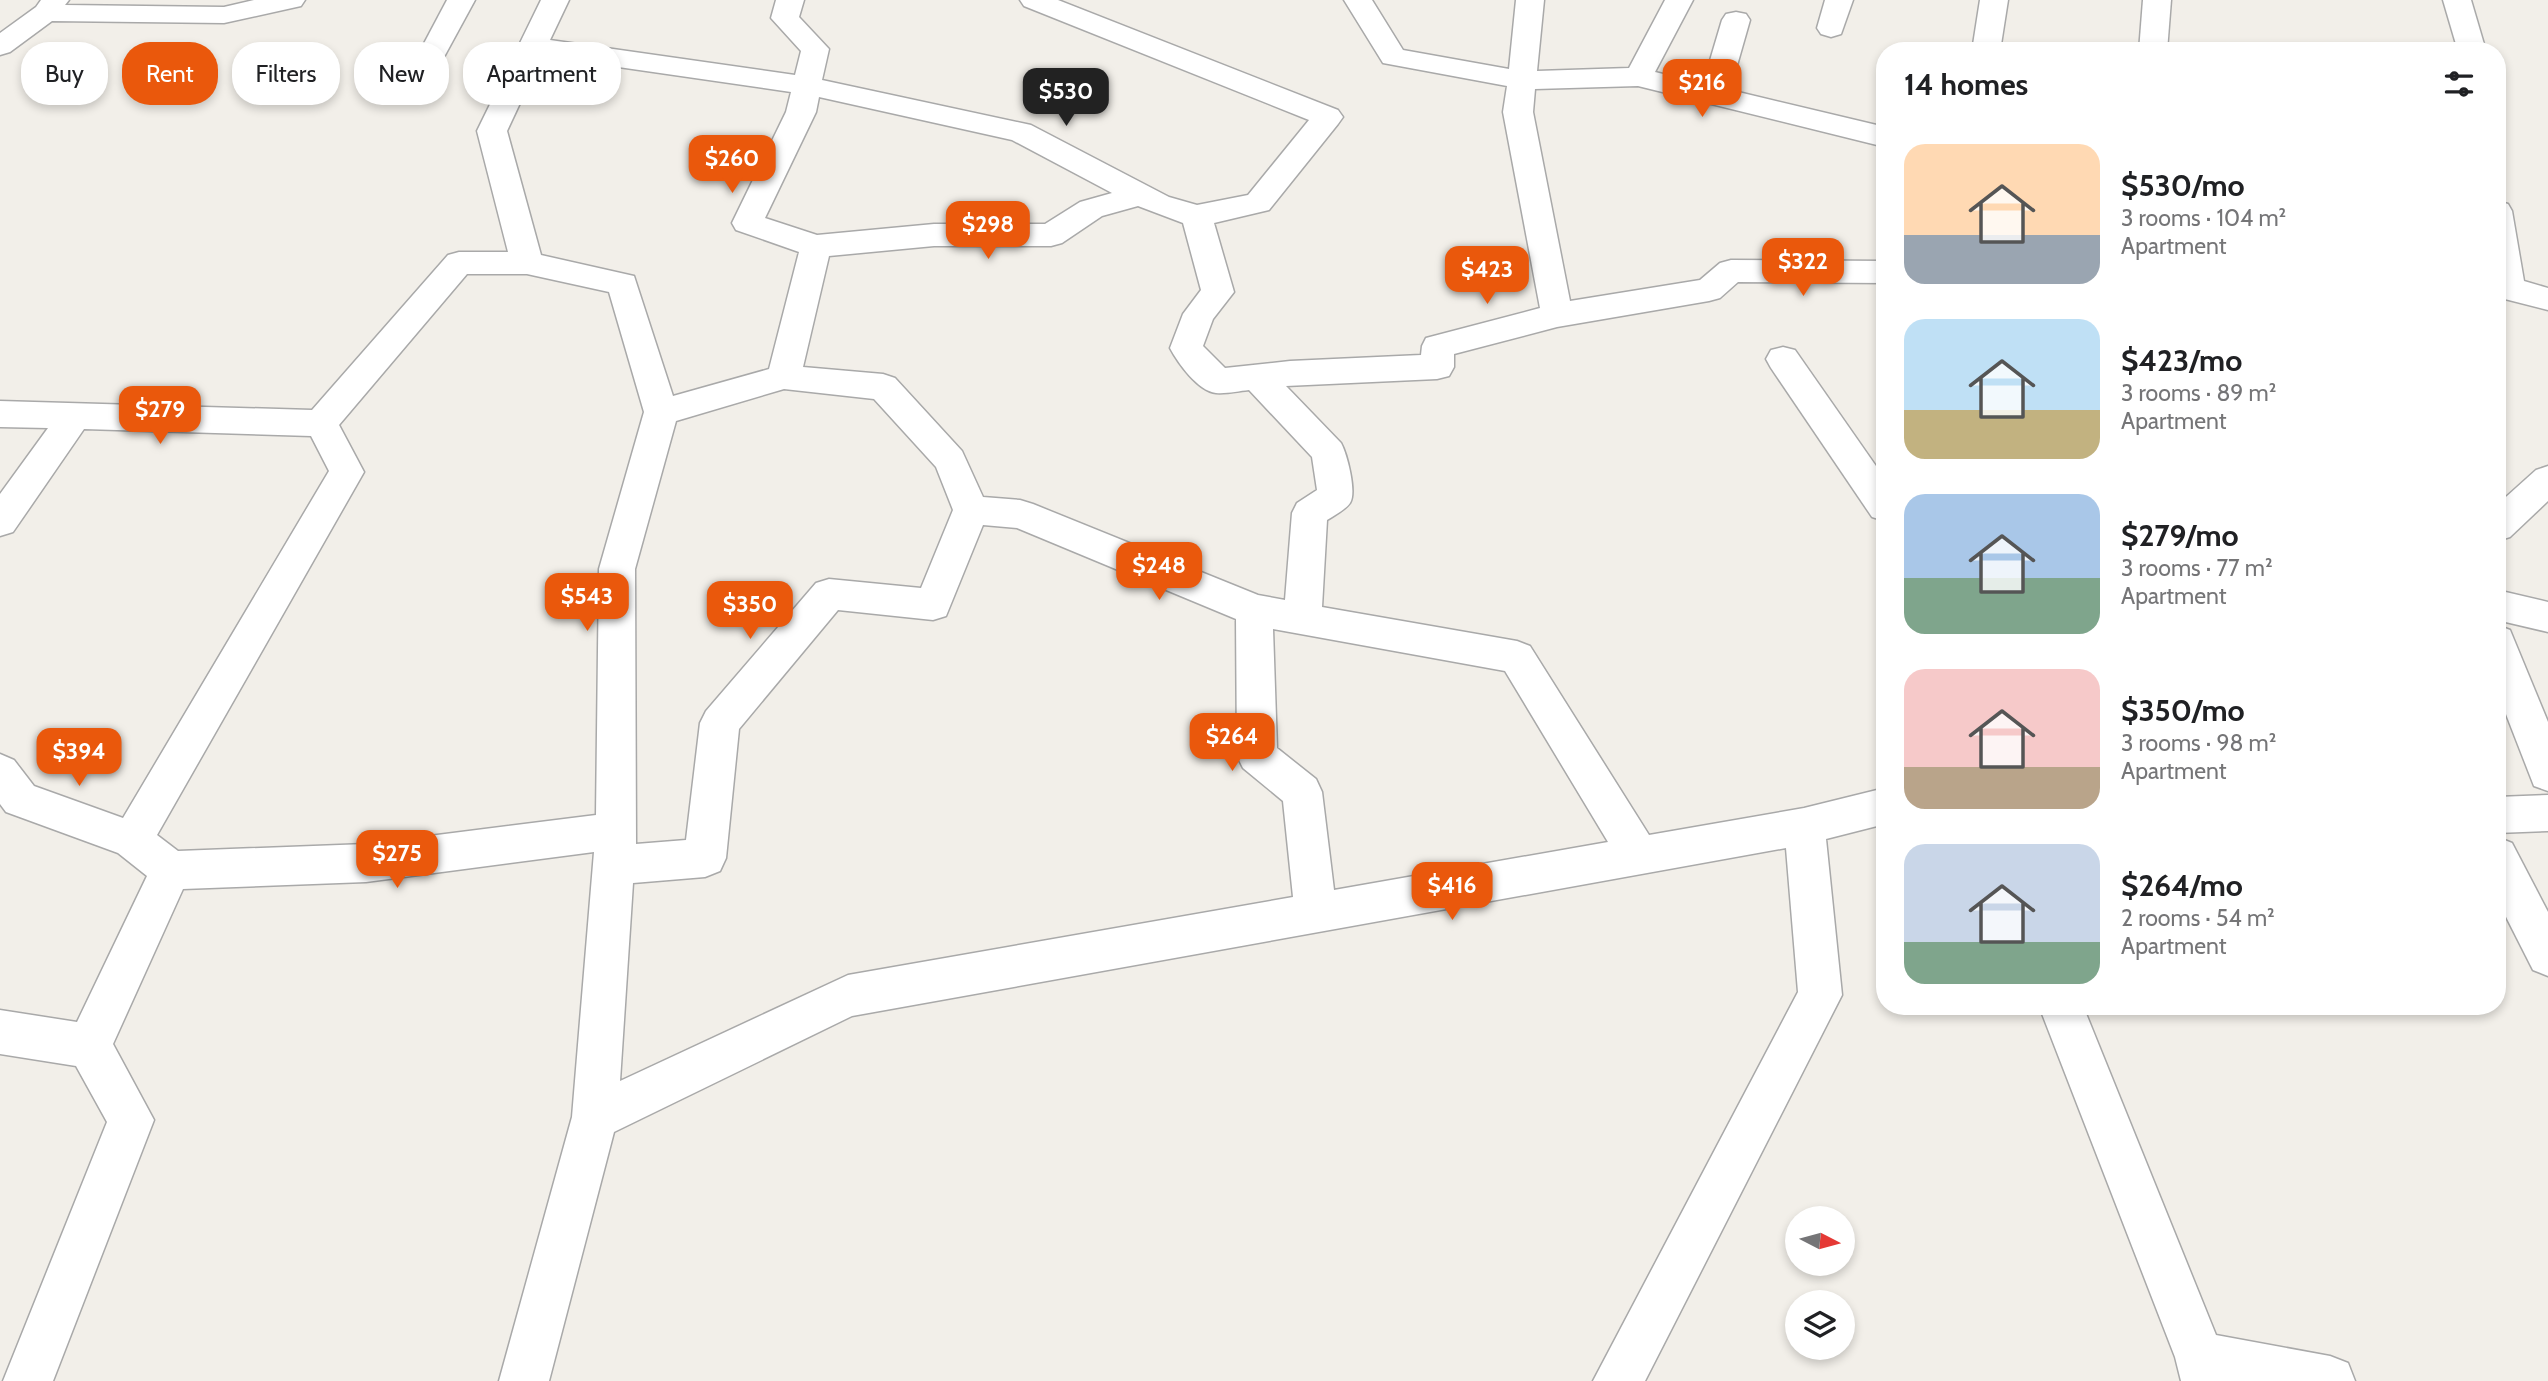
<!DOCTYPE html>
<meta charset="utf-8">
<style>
:root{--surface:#fff;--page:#f2f2f2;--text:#202124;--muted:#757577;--accent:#ea580c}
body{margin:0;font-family:Cabin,sans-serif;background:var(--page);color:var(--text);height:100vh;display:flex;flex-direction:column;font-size:26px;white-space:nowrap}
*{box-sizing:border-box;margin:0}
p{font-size:23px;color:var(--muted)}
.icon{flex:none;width:38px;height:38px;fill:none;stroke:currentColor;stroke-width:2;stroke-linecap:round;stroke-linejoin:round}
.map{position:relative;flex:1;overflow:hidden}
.panel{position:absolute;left:1876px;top:42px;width:630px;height:973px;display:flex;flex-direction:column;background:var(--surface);border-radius:28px;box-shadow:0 4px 10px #0003}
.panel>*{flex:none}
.guide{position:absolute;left:21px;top:42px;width:665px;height:63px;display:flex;gap:14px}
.needle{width:46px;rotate:96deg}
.tools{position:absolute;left:1785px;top:1206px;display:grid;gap:14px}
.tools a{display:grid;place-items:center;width:70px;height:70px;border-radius:50%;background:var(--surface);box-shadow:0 4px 10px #0003;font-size:35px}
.price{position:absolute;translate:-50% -60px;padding:0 16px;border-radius:14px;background:var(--accent);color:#fff;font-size:23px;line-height:46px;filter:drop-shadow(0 2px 4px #0008)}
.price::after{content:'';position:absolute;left:50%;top:42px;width:21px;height:16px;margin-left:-10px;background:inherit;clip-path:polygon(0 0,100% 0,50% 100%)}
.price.current{background:#222;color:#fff}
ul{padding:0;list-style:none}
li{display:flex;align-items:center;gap:21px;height:175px;padding:0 28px}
li span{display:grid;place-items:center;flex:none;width:196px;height:140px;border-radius:21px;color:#555}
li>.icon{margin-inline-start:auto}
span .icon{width:84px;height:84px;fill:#fffc;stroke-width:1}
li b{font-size:30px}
h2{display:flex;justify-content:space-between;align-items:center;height:84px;padding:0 28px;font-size:30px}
.tag{padding:0 24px;border-radius:28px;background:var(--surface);box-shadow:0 4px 10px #0003;font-size:24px;line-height:63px}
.tag.current{background:var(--accent);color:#fff}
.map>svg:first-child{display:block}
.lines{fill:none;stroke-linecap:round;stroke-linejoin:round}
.minor-casing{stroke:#a9a9a9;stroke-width:3}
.minor{fill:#fff;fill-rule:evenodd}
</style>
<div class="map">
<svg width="2548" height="1381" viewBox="0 0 2548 1381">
<rect width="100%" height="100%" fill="#f2efe9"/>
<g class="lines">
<g class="minor-casing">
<g id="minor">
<polygon points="41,0 69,0 65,5 224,7 254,0 305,0 301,6 224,23 52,21 10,52 0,55 0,33 36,7"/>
<polygon points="447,0 475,0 444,57 434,60 424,57 420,51"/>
<path d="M541,0h28l-19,40 245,35 6,-24 -30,-33 5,-18h28l-5,17 30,32 -7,31 209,45 138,72 28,8 51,-10 61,-75 -285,-114 -4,-6h38l280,110 5,7 -5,7 -69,86 -55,13 20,69 -21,27 -10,27 22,22 65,-7 131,-6 1,-9 4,-8 114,-30 -37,-196 4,-26 -124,-23 -39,-63h28l31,50 106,19 7,-69h28l-7,71 92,-3 36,-68h28l-38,72 48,12 19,-64 4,-6 10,-2 10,2 4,6 -20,70 155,37v20l-247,-61 -103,3 -2,23 37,189 130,-21 20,-17 11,-3 154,1v22l-147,-1 -18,16 -11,3 -152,26 -103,27v13l-5,9 -12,3 -151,7 55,57c6,11 16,49 9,60 -5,7 -15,12 -23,17l-5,87 195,34 13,5 119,189 155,-27 81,-20v36l-59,15 16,156 -197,386h-52l205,-389 -12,-144 -934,168 -238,116 -65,249h-50l73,-264 22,-265 -228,30 -183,7 -70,155 41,76 -101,261h-50l104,-259 -31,-56 -76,-12v-44l77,12 70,-146 -29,-23 -112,-41 -6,-8v-50l14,6 20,26 89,32 206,-347 -18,-35 -227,-7 -71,103 -13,4v-42l48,-66 -48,-1v-26l312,9 136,-155 11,-3h49l-31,-121zM542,56l249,36 -5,20 -54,111 4,7 63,22 -30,117 -96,27 -39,-120 -93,-21 -34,-124zM819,97l193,43 100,53 -32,9 -35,22h-111l-117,11 -52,-17 51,-106zM1138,206l45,17 18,67 -18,24 -13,34c8,15 28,43 46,45 10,1 23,-2 33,-3l63,67 5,33 -20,13 -5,10 -7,87 -27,-5 -225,-91 -13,-4 -37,-3 -21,-46 -67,-73 -12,-4 -80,-7 26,-111 105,-10h117l11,-3 40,-27zM467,274h60l82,18 35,120 -45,157 -3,246 -230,29 -188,7 -21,-16 207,-363 -25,-47zM784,389l90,10 62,68 17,43 -32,78 -92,-9 -13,4 -110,128 -6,12 -14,117 -50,4 -1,-275 41,-148zM983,525l34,3 219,91 1,137 6,12 40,33 10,96 -445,78 -228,106 13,-198 72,-6 15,-6 6,-13 13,-129 99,-119 95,10 13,-4zM1273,629l232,42 103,171 -274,48 -12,-98 -6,-13 -39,-31z"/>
<polygon points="1825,0 1853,0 1841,34 1831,37 1821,34 1817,28"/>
<polygon points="1980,0 2008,0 2000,51 1972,51"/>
<polygon points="2143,0 2171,0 2167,51 2139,51"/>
<polygon points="2443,0 2471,0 2486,51 2458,51"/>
<polygon points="2497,201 2508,204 2512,211 2524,281 2548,288 2548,310 2497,297"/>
<polygon points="1783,347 1795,350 1885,479 1885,521 1872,517 1771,368 1766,359 1771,350"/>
<polygon points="2548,466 2548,501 2510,537 2497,541 2497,505 2536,470"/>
<polygon points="2497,590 2548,602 2548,632 2497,620"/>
<polygon points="2497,625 2510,630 2548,722 2548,791 2534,786 2497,691"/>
<polygon points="2548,795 2548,831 2497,833 2497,797"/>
<polygon points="2497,837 2512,843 2548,912 2548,976 2533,970 2497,899"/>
<polygon points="2039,1006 2083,1006 2216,1335 2330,1356 2348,1363 2355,1381 2181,1381 2175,1357"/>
</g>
</g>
<use href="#minor" class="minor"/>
</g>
</svg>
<div class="tools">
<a><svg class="needle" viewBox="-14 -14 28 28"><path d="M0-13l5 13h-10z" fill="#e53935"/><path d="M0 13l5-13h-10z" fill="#757577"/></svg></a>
<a><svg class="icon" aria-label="layers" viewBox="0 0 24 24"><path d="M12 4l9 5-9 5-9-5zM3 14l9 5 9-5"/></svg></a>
</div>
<b class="price" style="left:1702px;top:119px">$216</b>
<b class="price current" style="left:1066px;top:128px">$530</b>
<b class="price" style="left:732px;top:195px">$260</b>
<b class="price" style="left:988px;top:261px">$298</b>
<b class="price" style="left:1803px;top:298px">$322</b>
<b class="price" style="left:1487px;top:306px">$423</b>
<b class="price" style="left:160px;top:446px">$279</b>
<b class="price" style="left:1159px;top:602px">$248</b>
<b class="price" style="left:587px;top:633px">$543</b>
<b class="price" style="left:750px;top:641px">$350</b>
<b class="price" style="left:1232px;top:773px">$264</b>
<b class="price" style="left:79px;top:788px">$394</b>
<b class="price" style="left:397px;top:890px">$275</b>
<b class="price" style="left:1452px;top:922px">$416</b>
<div class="guide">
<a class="tag">Buy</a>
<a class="tag current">Rent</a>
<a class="tag">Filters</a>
<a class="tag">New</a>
<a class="tag">Apartment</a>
</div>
<section class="panel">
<h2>14 homes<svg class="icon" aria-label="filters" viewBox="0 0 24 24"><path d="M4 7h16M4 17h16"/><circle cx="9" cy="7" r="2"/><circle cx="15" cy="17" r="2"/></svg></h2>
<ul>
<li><span style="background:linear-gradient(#ffd9b3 65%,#9aa5b1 0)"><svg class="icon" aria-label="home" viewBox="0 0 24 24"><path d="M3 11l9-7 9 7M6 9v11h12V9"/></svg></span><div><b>$530/mo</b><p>3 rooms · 104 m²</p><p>Apartment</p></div></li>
<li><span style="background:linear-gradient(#bfe0f5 65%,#c2b280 0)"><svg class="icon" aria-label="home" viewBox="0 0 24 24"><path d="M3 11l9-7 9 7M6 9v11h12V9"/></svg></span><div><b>$423/mo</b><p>3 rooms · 89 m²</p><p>Apartment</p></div></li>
<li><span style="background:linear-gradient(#a9c7e8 60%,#7fa58c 0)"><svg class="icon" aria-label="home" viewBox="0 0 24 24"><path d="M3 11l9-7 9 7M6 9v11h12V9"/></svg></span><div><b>$279/mo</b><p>3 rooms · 77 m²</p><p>Apartment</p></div></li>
<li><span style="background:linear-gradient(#f6c9c9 70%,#b9a48a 0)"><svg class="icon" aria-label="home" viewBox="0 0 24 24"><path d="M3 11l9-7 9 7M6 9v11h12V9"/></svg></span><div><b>$350/mo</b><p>3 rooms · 98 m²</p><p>Apartment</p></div></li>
<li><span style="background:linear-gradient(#c9d6e8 70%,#7fa58c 0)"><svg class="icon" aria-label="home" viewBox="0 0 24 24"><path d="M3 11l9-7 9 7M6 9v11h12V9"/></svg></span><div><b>$264/mo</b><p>2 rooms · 54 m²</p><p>Apartment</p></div></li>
</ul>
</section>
</div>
